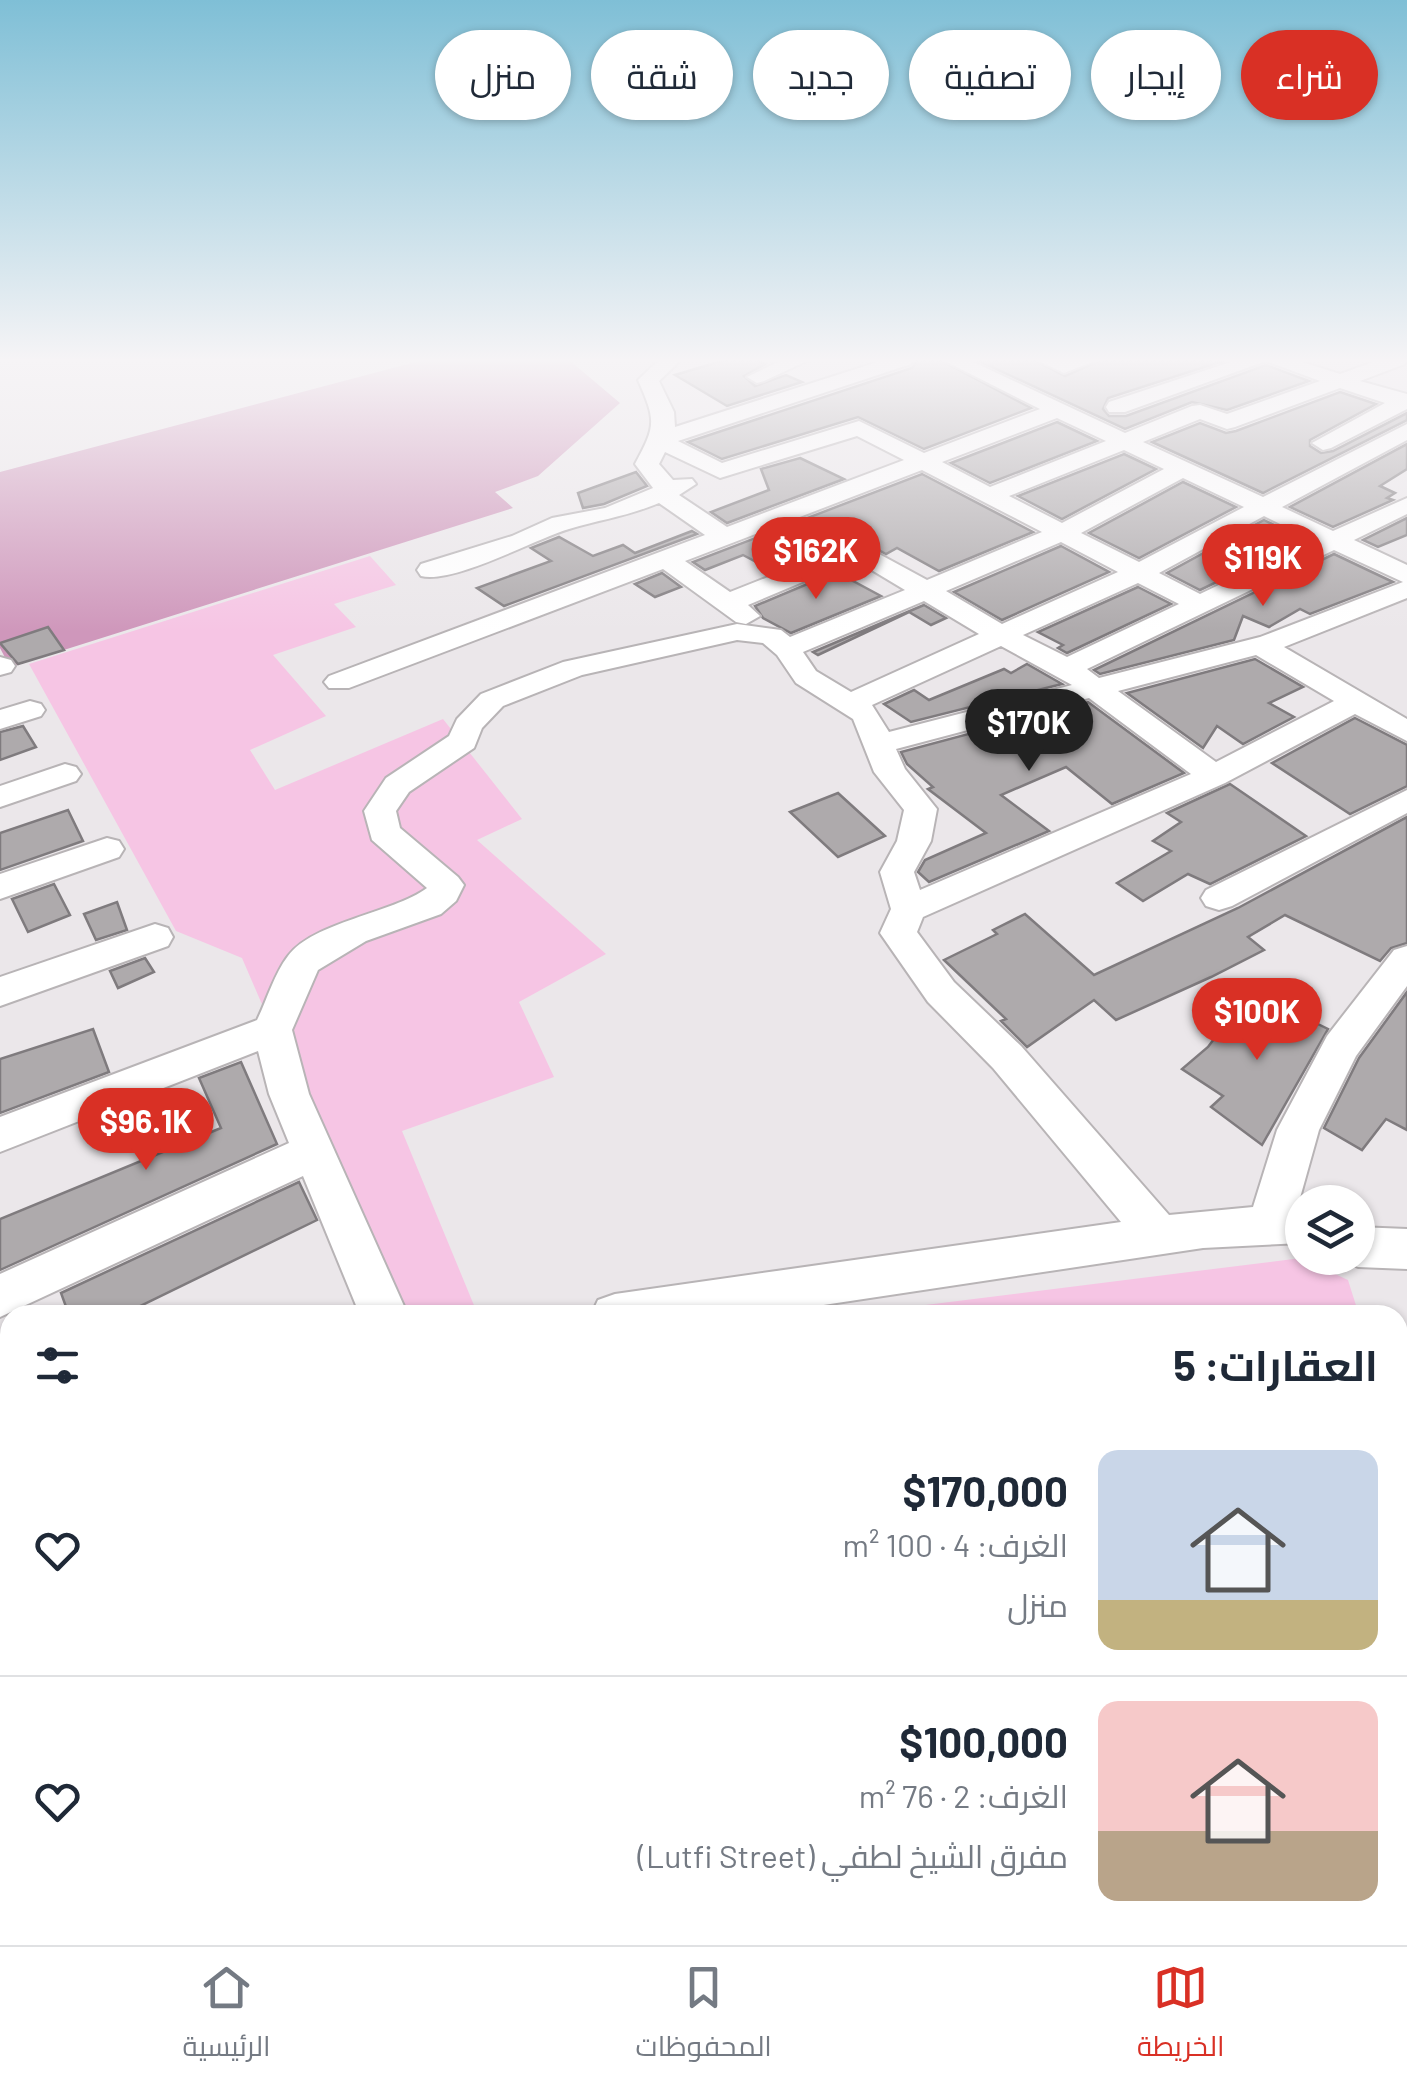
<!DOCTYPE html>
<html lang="ar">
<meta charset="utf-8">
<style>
:root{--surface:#fff;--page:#f6f6f7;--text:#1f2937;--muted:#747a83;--line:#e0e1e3;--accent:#d93025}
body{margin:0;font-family:Barlow,Cairo,sans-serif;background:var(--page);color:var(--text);direction:rtl;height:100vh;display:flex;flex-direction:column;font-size:38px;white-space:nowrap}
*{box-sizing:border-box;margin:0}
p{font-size:32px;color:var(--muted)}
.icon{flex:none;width:55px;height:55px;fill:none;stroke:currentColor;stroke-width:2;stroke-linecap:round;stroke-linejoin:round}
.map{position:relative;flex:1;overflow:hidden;direction:ltr}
.drawer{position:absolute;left:0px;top:1305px;width:1408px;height:640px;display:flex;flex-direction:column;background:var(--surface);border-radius:30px 30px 0 0;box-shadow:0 2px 8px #0004;direction:rtl}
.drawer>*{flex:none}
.guide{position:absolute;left:30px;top:30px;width:1348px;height:90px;direction:rtl;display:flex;gap:20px}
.fabs{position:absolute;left:1285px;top:1185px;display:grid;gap:20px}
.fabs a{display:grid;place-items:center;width:90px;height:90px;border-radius:50%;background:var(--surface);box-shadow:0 2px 8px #0004;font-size:50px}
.price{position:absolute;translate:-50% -85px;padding:0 22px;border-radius:35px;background:var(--accent);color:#fff;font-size:32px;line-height:65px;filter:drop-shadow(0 2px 5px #0008)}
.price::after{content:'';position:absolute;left:50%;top:60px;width:30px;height:22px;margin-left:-15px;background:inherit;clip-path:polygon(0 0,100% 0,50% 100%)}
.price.active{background:#222;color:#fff}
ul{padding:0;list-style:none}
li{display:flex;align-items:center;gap:30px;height:250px;padding:0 30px}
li+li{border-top:2px solid var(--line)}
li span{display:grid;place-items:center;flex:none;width:280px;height:200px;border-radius:20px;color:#555}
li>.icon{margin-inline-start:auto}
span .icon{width:120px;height:120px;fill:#fffc;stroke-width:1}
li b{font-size:42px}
h2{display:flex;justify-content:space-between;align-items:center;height:120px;padding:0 30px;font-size:42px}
.chip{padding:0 35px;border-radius:45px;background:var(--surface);box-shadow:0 2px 8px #0004;font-size:35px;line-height:90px}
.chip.active{background:var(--accent);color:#fff}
.tabs{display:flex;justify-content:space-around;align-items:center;height:140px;border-top:2px solid var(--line);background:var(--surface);font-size:28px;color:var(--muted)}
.tabs a{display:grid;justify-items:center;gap:5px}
.tabs .active{color:var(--accent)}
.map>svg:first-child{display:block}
.green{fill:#f6c5e4}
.forest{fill:#cf97bb}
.building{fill:#aeaaac;stroke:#7f7b7e;stroke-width:2.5}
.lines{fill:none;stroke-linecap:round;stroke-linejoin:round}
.minor-casing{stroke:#b8b4b6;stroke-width:4}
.minor{fill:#fff;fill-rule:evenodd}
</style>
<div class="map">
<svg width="1407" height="1945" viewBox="0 0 1407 1945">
<rect width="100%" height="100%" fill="#ebe7ea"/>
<g class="green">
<polygon points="370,556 396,585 334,604 356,627 273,655 326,716 250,750 275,790 443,719 522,819 477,840 606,954 519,1002 554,1077 402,1131 478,1315 396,1315 242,958 176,931 29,664"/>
<polygon points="1301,1258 1348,1280 1359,1315 869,1315 869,1312"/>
<polygon points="1398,1428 1407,1456 1407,1851 1398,1840"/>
<polygon points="10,1621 10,1935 1002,1935 1007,1945 0,1945 0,1623"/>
</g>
<polygon class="forest" points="423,360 569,360 620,403 538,476 495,492 513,508 10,667 0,648 0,472"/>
<g class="building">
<polygon points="725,360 756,360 765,364 744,376 755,386 786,375 802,382 727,406 675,375"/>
<polygon points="918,360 940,360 1031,408 924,449 858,417 722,459 688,442 912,368"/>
<polygon points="977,360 1034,360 1065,376 1101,360 1226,360 1108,398 1103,409 1109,416 1126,416 1266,365 1309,381 1227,410 1192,402 1125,429"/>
<polygon points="1340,392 1376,404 1310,440 1310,446 1321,453 1333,451 1407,413 1407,420 1263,493 1152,442 1200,423 1226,433 1236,431"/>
<polygon points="1057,422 1097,441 990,483 951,463"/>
<polygon points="1407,444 1407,469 1380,486 1395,493 1387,498 1393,500 1333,527 1290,507"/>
<polygon points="1124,454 1156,469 1062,519 1018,496"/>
<polygon points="800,458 844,479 727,523 711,512 769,490 761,469"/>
<polygon points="636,472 647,486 604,504 583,508 578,493"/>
<polygon points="922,474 1033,532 939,571 897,548 886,554 856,538 773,571 743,555 705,570 693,562"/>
<polygon points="1183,482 1236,507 1139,558 1089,533"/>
<polygon points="1407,518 1407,535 1378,547 1363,540"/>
<polygon points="1264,520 1304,540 1200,590 1167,573"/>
<polygon points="692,531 697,534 504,606 477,588 551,561 531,548 559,537 593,556 623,545 635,553"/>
<polygon points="1061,546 1109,572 1002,620 954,592"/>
<polygon points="1334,554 1393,582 1310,614 1300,609 1269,627 1243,616 1234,640 1100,674 1094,670"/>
<polygon points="855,564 859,567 842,575 881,596 791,633 763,618 755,606"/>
<polygon points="662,573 681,587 655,597 635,584"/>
<polygon points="1138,587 1171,604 1067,653 1058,648 1063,645 1038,632"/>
<polygon points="924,605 946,618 931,625 909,612 818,655 813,652"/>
<polygon points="48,627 64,650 18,664 0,643"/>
<polygon points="1255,659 1303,687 1269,703 1294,717 1243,744 1217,726 1203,748 1127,693"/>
<polygon points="1027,664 1062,684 911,722 884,704 914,690 929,700 1004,669 1011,673"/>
<polygon points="1088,702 1184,773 1112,804 1066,767 1001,795 1049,831 929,882 918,872 925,860 986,833 928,789 933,787 907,764 901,752"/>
<polygon points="1355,718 1407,745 1407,786 1350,814 1272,763"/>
<polygon points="23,726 36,747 0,760 0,732"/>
<polygon points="1230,784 1306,836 1210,884 1188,874 1143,901 1117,883 1171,851 1153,841 1181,822 1167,813"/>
<polygon points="838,793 885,836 838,857 790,812"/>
<polygon points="68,810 83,841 0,870 0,833"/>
<polygon points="1407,817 1407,943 1391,948 1380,961 1285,915 1248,937 1264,950 1211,977 1116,1020 1094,1000 1027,1047 1001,1021 1006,1019 944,960 997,934 993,930 1025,914 1094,975 1238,908"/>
<polygon points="54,884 70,915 28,932 12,899"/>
<polygon points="117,902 127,930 96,940 84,914"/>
<polygon points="145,958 154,972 118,988 110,971"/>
<polygon points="1250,991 1328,1029 1262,1145 1211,1107 1223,1096 1182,1069 1208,1047"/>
<polygon points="1407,992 1407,1130 1386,1119 1362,1150 1324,1128 1359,1058"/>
<polygon points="93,1029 109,1072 0,1113 0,1059"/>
<polygon points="241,1062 277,1144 0,1270 0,1219 221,1128 199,1078"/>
<polygon points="299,1182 317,1220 136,1308 118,1315 69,1315 61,1293"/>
</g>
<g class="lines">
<g class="minor-casing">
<g id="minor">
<path d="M659,360h22l-22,21 15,31 1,15 209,-67h30l-3,4 -233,77 44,22 137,-42 65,32 116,-44 -97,-49h26l156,73 67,-27 8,-1 27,9 93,-33 -54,-20 -141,51h-16l-3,-5 3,-5 128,-42h59l44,14 39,-14h28l-2,4 -45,17 47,13v15l-76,39 -8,2 -11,-7 73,-40 -45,-15 -105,39 -8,2 -27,-10 -57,23 120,55 144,-73v16l-125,67 51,24 74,-33v16l-53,26 53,25v33l-123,49 123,72v22l-52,-27 -130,69 -302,134 -6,15 37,50 67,64 148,169 84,-8 24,-77 50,-94 67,-86 13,-4v40l-51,70 -37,74 -21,75h4v38l-99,5 -446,67h-166l7,-15 17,-6 506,-72 -128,-154 -65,-66 -48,-69 11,-24 -11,-37 17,-31 7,-31 -30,-38 -21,-53 -57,-36 -19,-28 -14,-12 -26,-3 -155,35 -79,31 -21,22 -8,20 -65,44 -13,19 4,17 58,49 6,8 -8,16 -15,13 -75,27 -48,29 -26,60 17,64 99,221h-48l-57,-139 -303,141v-43l289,-131 -20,-49 -11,-43 -258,101v-35l257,-97c10,-20 17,-46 31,-64 25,-34 105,-43 139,-68l-55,-48 -8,-29 22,-33 63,-42 8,-17 24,-25 82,-32 174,-38 44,6 9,7 115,-47 -50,-30 -107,45 12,11 -14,8 -10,-2 -73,-53 -314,119h-20l-5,-6 5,-6 376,-141 -46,-32c-34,14 -57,16 -90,26 -34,10 -115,55 -148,47l-4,-6 4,-6 91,-28 40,-18 53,-10 48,-20 -18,-24c21,-39 21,-43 3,-84zM1057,418l49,23 -116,46 -48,-25zM857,436l47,24 -177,67 -48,-32 17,-11 -4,-5 -19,1 -14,-16 6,-12 55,26zM1124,450l40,19 -102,54 -53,-27zM922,470l120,62 -115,48 -70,-38 -127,50 -45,-31zM1183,478l61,29 -105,55 -58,-29zM1264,516l49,24 -113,54 -41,-21zM1061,542l57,30 -116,52 -56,-33zM1334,550l69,32 -143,55 -161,41 -12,-9zM1138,583l41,21 -112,53 -44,-22zM924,601l55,33 -128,58 -35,-21 -13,-19zM1001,646l71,39 -183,47 -17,-27zM1256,655l78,46 -118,61 -98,-71zM1089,698l102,76 -271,116 -6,-18 17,-31 6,-32 -32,-40 -9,-20z"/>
<polygon points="782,360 809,360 764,381 757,383 747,377"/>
<polygon points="1037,360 1097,360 1064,373"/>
<polygon points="0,657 11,660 15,666 11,672 0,675"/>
<polygon points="30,701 41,704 45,710 41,716 0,729 0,710"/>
<polygon points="65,764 76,767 81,774 76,781 0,807 0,786"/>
<polygon points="1407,790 1407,813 1232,906 1219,910 1206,906 1201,898 1206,890"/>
<polygon points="107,838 119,841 124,849 119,857 0,899 0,874"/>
<polygon points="155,924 168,928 173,937 168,946 0,1006 0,977"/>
<polygon points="1358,1227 1407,1229 1407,1269 1358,1267 1342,1261 1340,1258 1358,1258"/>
<polygon points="10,1380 10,1428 0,1430 0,1382"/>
</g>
</g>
<use href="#minor" class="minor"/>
</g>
<linearGradient id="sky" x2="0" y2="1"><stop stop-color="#7fbfd6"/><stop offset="0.57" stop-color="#f6f4f6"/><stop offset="1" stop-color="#f6f4f6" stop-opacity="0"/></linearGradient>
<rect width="1407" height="632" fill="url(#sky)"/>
</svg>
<div class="fabs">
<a><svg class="icon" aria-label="layers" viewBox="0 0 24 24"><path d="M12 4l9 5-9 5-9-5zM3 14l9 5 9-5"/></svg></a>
</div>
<b class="price" style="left:816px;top:602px">$162K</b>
<b class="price" style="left:1263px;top:609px">$119K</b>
<b class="price active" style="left:1029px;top:774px">$170K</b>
<b class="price" style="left:1257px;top:1063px">$100K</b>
<b class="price" style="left:146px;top:1173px">$96.1K</b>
<div class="guide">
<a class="chip active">شراء</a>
<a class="chip">إيجار</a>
<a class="chip">تصفية</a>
<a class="chip">جديد</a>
<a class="chip">شقة</a>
<a class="chip">منزل</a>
</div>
<section class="drawer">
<h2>العقارات: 5<svg class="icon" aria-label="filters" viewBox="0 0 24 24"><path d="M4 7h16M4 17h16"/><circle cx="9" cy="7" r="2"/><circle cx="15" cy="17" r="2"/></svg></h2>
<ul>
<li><span style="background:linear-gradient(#c9d6e8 75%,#c2b280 0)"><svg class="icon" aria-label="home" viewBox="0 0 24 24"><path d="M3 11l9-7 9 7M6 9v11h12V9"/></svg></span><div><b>$170,000</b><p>الغرف: 4 · 100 m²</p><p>منزل</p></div><svg class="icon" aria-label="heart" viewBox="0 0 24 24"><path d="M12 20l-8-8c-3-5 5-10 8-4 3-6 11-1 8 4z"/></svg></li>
<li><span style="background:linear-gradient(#f6c9c9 65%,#b9a48a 0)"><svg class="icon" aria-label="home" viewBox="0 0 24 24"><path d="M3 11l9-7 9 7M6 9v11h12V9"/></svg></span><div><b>$100,000</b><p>الغرف: 2 · 76 m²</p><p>مفرق الشيخ لطفي (Lutfi Street)</p></div><svg class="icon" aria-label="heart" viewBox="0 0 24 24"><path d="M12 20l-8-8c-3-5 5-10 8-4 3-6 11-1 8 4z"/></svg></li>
</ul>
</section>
</div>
<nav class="tabs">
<a class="active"><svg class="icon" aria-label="map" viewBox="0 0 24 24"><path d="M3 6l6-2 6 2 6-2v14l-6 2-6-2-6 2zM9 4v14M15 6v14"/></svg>الخريطة</a>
<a><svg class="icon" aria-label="saved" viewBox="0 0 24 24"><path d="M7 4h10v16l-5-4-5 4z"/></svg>المحفوظات</a>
<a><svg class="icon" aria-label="home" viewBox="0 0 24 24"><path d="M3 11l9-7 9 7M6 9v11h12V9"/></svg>الرئيسية</a>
</nav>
